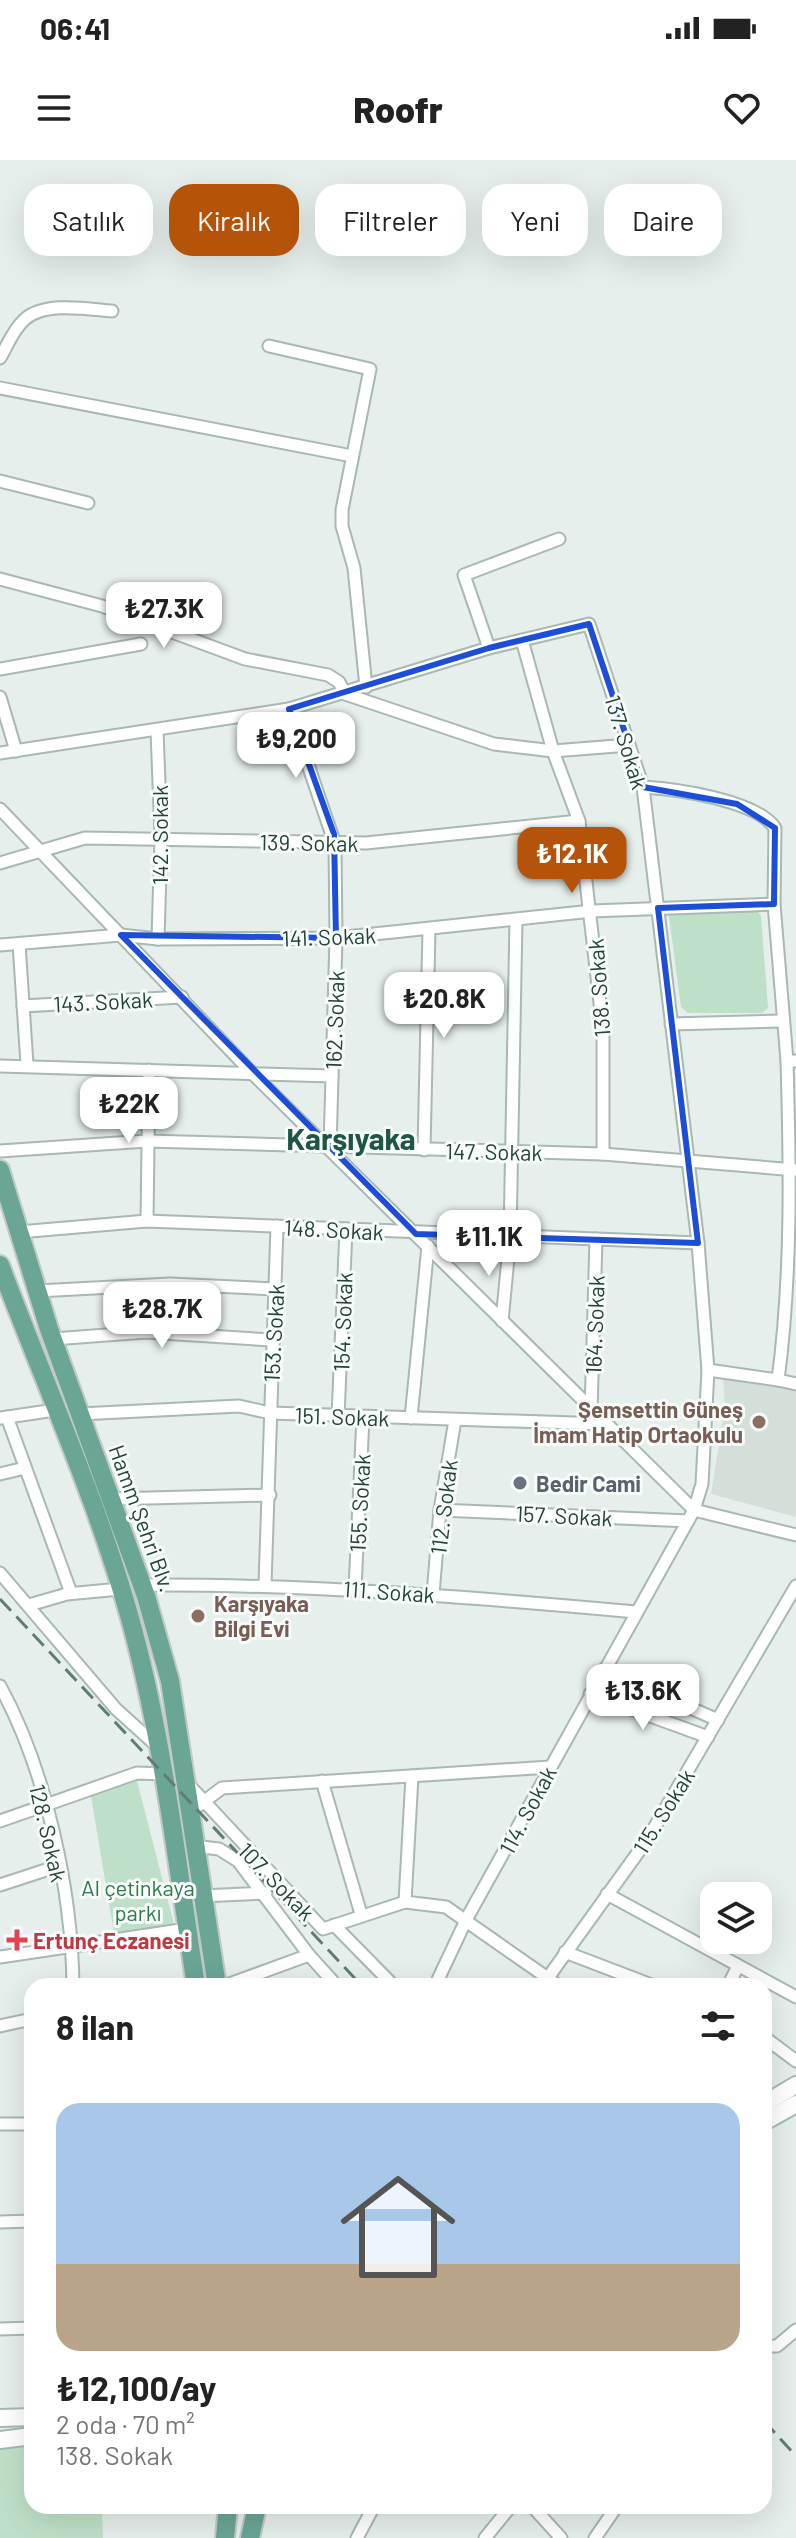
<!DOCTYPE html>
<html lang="tr">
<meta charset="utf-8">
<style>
:root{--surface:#fff;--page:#f6f6f6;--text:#222;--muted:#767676;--line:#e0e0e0;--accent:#b45309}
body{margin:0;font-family:Barlow,sans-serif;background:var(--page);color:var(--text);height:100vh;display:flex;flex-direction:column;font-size:30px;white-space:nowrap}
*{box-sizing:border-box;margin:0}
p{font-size:26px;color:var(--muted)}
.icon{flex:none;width:44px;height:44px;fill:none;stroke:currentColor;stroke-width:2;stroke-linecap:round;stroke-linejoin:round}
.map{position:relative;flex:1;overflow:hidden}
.panel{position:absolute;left:24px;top:1818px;width:748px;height:536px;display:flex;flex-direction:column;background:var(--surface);border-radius:24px;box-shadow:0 8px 32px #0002}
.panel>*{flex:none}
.hud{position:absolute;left:24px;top:24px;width:748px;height:72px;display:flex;gap:16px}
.controls{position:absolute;left:700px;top:1722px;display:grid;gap:16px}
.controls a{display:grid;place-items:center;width:72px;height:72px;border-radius:16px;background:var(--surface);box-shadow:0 8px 32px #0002;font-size:40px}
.price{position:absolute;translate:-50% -68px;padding:0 18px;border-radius:16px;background:#fff;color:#222;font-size:26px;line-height:52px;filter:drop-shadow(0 2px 4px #0008)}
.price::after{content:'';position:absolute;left:50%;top:48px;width:24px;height:18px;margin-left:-12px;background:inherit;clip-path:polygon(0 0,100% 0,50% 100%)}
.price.on{background:var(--accent);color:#fff}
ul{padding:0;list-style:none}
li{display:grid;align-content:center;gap:16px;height:424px;padding:0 32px}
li+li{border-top:2px solid var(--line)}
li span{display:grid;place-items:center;height:248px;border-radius:24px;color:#555}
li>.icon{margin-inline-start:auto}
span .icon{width:144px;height:144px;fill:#fffc;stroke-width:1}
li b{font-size:34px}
h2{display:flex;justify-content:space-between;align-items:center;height:96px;padding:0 32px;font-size:34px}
.chip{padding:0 28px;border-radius:24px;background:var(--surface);box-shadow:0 8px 32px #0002;font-size:28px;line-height:72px}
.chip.on{background:var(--accent);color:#fff}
.status{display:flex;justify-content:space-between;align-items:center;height:56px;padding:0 40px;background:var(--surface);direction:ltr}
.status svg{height:22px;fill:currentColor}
header{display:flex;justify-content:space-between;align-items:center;height:104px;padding:0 32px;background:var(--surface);font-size:36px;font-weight:800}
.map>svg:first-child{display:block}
.built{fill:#d4dfda}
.green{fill:#bfe0c8}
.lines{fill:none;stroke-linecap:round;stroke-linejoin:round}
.minor-casing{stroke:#a8b8b2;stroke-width:15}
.secondary-casing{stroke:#a4bbb3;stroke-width:20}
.primary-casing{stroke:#c2cac8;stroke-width:22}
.minor{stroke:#fff;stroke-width:11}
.secondary{stroke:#fff;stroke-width:16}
.primary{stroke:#6aa596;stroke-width:18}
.rail{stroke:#5f7d75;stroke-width:3;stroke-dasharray:16 8;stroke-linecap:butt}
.marked{fill:none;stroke:#1d4ed8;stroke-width:6;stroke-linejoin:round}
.education-dot{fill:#8d6e63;stroke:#f7fbf9;stroke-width:3}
.worship-dot{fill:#6b7280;stroke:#f7fbf9;stroke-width:3}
.health-dot{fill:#e0444e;stroke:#f7fbf9;stroke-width:3}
.labels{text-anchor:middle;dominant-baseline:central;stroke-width:6;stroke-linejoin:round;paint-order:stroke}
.street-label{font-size:22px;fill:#24423a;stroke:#f7fbf9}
.education-label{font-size:22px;font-weight:bold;fill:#785e54;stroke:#f7fbf9;text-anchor:end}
.worship-label{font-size:22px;font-weight:bold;fill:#5b616d;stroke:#f7fbf9;text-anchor:start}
.park-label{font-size:22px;fill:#2d7a4b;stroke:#f7fbf9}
.health-label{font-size:22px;font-weight:bold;fill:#be3a42;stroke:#f7fbf9;text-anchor:start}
.district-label{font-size:30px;font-weight:bold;fill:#1f5548;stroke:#f7fbf9}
</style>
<div class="status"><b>06:41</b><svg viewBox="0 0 49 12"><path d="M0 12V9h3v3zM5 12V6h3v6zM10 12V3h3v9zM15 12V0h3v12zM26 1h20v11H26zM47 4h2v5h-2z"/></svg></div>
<header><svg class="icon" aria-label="menu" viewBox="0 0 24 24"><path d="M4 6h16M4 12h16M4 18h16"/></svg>Roofr<svg class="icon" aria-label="heart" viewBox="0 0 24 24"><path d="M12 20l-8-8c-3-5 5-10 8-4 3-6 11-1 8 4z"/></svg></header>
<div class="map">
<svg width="796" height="2378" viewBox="0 0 796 2378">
<rect width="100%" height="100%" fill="#e6efeb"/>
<polygon class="built" points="723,1219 796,1230 796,1357 711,1334 725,1247"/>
<g class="green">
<polygon points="672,752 758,752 761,756 768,848 762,853 688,853 681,847 669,756"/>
<polygon points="137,1621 174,1764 114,1773 91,1636"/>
<polygon points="32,2285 32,2346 102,2346 103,2378 0,2378 0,2288"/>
</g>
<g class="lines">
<g class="minor-casing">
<g id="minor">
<polyline points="269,186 370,209 342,350 342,366 354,408 366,527"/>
<path d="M0,198c7,-12 13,-28 24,-38 20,-19 63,-11 88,-9"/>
<polyline points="0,228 352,296"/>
<polyline points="0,321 88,343"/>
<polyline points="0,419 102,446 245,499 328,515 339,522 345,534 494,584 553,591 629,585"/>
<polyline points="522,480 553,591 579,661 603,869 603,994"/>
<polyline points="489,488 464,415 559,379"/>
<polyline points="0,509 141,484"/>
<polyline points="0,537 16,591"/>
<polyline points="289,549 335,684 336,778 330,987"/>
<polyline points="157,570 161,677 158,779"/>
<polyline points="0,593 289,549 489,488 589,464 643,627 698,1083 708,1210 702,1324 694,1350 467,1758 435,1826"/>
<path d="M643,627c33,2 113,13 132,41l-1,76 13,157"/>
<polyline points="0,649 254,915 694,1350 796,1375"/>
<polyline points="0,703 85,678 366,683 579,661"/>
<polyline points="19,784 27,904"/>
<polyline points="0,785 121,775 158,779 336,778 592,751 774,744"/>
<polyline points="23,846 182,837"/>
<polyline points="671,864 782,861"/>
<polyline points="0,906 332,916"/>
<polyline points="424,990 429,770"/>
<polyline points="0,991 147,981 603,994 796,1010"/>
<polyline points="147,1061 149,910"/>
<polyline points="19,1072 147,1061 698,1083"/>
<polyline points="37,1131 170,1124 275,1129"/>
<polyline points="502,1161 510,1077 516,760"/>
<polyline points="53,1179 146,1172 271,1180"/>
<path d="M708,1210l70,10c14,-106 12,-213 9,-319h9"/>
<polyline points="778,1220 796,1224"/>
<polyline points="591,1251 596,1079"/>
<polyline points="80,1254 239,1246 270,1253 605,1264"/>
<polyline points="338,1256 346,1069"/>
<polyline points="7,1257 71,1433"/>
<polyline points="1,1258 55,1250"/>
<polyline points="411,1258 428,1086"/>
<polyline points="0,1314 25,1308"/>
<polyline points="110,1339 270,1335"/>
<polyline points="440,1350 688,1361"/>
<polyline points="0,1413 116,1549 158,1587"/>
<polyline points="265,1424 277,1066"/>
<path d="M142,1425c166,-1 329,12 494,27"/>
<polyline points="355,1429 363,1257"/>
<polyline points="433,1434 440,1350 455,1260"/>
<polyline points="29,1445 67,1434 120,1429"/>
<polyline points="603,1510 718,1560"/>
<path d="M0,1526c46,84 72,205 73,300"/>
<polyline points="590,1534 708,1577"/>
<polyline points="322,1621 361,1754"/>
<polyline points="188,1624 323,1769 405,1742 446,1747 559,1826"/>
<polyline points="198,1646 222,1628 550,1607"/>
<polyline points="0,1661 137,1613 163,1614"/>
<polyline points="193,1686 219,1689 238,1701 309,1795 337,1826"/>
<polyline points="0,1725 58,1706"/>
<polyline points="607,1734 796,1837"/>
<polyline points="201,1736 266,1733"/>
<polyline points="405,1742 412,1616"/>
<polyline points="334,1765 394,1826"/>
<polyline points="565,1792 654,1826"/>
<polyline points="0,1797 187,1769"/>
<polyline points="224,1826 309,1795"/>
<polyline points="542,1826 647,1680 796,1426"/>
<polyline points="728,1826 738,1806"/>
<polyline points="0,1866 32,1859"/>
<polyline points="764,1877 796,1901"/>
<polyline points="0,1964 32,1964"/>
<polyline points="0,2062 32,2061"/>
<polyline points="0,2169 32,2168"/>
<polyline points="764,2186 777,2186 796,2170"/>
<polyline points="532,2346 561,2378"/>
<polyline points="357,2378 374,2346"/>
<polyline points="485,2378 511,2346"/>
<polyline points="595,2378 617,2346"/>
</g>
</g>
<g class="secondary-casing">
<g id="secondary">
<polyline points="764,1944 796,1925"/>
<polyline points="764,1962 796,1944"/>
<polyline points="0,2258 32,2257"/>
<polyline points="0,2280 32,2276"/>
</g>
</g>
<g class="primary-casing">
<g id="primary">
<polyline points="0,1010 49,1169 146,1436 170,1521 217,1826"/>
<path d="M0,1105c46,122 104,250 136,376 29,113 42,230 60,345"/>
<polyline points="225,2378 228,2346"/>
<polyline points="250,2378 257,2346"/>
</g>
</g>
<use href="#minor" class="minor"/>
<use href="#secondary" class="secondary"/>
<use href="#primary" class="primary"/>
<g class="rail">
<polyline points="0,1439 362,1826"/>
<polyline points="764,2261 796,2296"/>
</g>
</g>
<path class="marked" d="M589,464l54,163 94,17 38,24 -1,76 -116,4 40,335 -282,-9 -295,-299 215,3 -2,-104 -45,-125 200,-61z"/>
<g class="education-dot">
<circle cx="759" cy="1262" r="8"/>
<circle cx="198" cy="1456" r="8"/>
</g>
<circle class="worship-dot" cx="520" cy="1323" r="8"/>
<path class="health-dot" d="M13 1768h8v8h8v8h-8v8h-8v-8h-8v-8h8z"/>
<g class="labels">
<g class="street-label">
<text transform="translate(627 582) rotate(73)">137. Sokak</text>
<text transform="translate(159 675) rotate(-90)">142. Sokak</text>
<text transform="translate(309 682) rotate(1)">139. Sokak</text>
<text transform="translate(329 776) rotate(-2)">141. Sokak</text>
<text transform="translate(598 828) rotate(-94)">138. Sokak</text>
<text transform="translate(103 841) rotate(-3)">143. Sokak</text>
<text transform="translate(334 860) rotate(-88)">162. Sokak</text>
<text transform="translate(494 991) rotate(1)">147. Sokak</text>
<text transform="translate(334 1069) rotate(3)">148. Sokak</text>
<text transform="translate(342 1162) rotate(-88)">154. Sokak</text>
<text transform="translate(594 1165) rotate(-88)">164. Sokak</text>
<text transform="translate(273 1173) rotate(-87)">153. Sokak</text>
<text transform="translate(342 1256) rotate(2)">151. Sokak</text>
<text transform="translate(359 1343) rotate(-87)">155. Sokak</text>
<text transform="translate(443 1347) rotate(-83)">112. Sokak</text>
<text transform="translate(564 1355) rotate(3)">157. Sokak</text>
<text transform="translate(143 1358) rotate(70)">Hamm Şehri Blv.</text>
<text transform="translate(389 1431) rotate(4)">111. Sokak</text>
<text transform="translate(527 1650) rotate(-62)">114. Sokak</text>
<text transform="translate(663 1651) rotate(-58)">115. Sokak</text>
<text transform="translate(49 1673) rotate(77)">128. Sokak</text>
<text transform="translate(277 1721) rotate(46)">107. Sokak</text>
</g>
<g class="education-label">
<text x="743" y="1249">Şemsettin Güneş<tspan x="743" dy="25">İmam Hatip Ortaokulu</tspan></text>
<text x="214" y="1443" text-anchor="start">Karşıyaka<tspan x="214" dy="25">Bilgi Evi</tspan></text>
</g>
<g class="worship-label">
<text x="536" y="1323">Bedir Cami</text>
</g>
<g class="park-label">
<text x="138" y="1727">Al çetinkaya<tspan x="138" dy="25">parkı</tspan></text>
</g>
<g class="health-label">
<text x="33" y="1780">Ertunç Eczanesi</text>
</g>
<g class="district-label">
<text x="351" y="978">Karşıyaka</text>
</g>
</g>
</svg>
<div class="controls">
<a><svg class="icon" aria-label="layers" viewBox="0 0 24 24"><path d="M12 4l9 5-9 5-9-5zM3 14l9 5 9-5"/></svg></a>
</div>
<b class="price" style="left:164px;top:490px">₺27.3K</b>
<b class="price" style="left:296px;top:620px">₺9,200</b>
<b class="price on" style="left:572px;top:735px">₺12.1K</b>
<b class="price" style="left:444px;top:880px">₺20.8K</b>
<b class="price" style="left:129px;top:985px">₺22K</b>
<b class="price" style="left:489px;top:1118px">₺11.1K</b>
<b class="price" style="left:162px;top:1190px">₺28.7K</b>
<b class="price" style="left:643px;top:1572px">₺13.6K</b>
<div class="hud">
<a class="chip">Satılık</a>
<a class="chip on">Kiralık</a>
<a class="chip">Filtreler</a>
<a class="chip">Yeni</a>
<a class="chip">Daire</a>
</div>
<section class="panel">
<h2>8 ilan<svg class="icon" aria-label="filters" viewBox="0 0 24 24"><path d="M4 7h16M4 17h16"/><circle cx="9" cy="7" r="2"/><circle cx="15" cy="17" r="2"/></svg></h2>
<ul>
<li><span style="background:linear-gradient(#a9c7e8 65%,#b9a48a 0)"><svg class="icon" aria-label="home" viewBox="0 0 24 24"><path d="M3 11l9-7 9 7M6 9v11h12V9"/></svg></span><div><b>₺12,100/ay</b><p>2 oda · 70 m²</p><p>138. Sokak</p></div></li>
</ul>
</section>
</div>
